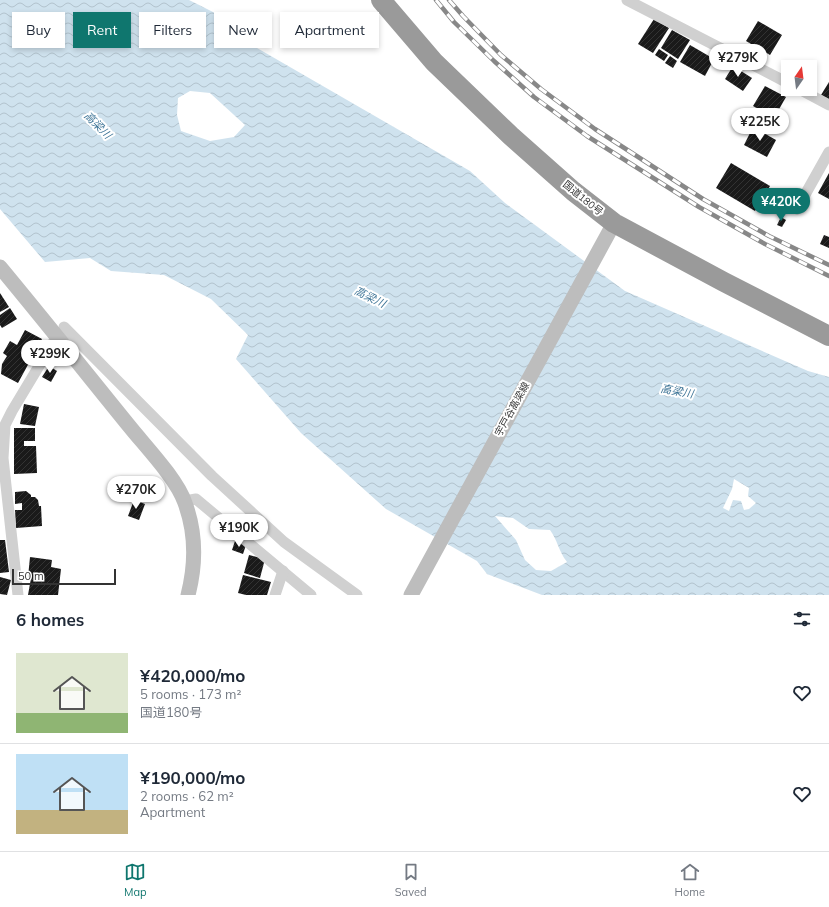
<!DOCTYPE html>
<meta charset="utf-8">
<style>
:root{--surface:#fff;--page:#f2f2f3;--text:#1f2937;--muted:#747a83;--line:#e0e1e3;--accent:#0f766e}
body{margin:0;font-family:Mulish,"Noto Sans JP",sans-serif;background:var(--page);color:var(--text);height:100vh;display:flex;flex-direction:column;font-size:15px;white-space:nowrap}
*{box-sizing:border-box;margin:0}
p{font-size:13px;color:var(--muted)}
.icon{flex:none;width:22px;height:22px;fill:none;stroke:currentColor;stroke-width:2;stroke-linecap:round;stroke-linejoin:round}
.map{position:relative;height:595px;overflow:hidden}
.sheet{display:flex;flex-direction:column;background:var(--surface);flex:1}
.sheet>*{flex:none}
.hud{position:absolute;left:12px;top:12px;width:400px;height:36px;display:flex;gap:8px}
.needle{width:26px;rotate:14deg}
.buttons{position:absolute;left:781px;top:60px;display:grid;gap:8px}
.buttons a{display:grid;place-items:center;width:36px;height:36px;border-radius:0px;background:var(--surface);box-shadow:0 2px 6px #0003;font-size:20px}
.scale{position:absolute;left:12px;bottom:10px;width:104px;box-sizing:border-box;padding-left:4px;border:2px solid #333;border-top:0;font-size:11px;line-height:14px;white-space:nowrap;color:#333;-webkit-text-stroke:3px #fff;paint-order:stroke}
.price{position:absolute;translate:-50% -34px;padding:0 9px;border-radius:14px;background:#fff;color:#222;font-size:13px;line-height:26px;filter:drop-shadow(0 1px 2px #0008)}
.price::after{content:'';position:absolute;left:50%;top:24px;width:12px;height:9px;margin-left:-6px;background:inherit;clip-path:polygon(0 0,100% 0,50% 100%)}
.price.selected{background:var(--accent);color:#fff}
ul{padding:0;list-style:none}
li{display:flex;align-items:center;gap:12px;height:100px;padding:0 16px}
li+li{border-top:1px solid var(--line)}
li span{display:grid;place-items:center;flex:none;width:112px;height:80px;border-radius:0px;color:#555}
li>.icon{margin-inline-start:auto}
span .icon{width:48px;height:48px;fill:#fffc;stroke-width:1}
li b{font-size:17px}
h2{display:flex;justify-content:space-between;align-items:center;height:48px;padding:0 16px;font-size:17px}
.tag{padding:0 14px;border-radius:0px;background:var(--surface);box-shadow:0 2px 6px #0003;font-size:14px;line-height:36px}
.tag.selected{background:var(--accent);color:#fff}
.tabs{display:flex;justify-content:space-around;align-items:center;height:56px;border-top:1px solid var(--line);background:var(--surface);font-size:11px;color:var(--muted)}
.tabs a{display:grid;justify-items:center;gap:2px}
.tabs .selected{color:var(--accent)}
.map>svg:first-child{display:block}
.water{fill:url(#water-waves);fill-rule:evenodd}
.building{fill:url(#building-hatch)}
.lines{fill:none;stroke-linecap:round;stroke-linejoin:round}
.street{stroke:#d0d0d0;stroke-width:11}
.secondary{stroke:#bdbdbd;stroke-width:15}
.highway{stroke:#9a9a9a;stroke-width:20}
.rail-casing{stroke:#888;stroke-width:4.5}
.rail{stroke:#fff;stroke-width:3;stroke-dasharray:9;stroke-linecap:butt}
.labels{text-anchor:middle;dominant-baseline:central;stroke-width:4;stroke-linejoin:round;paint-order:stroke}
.street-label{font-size:10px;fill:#333;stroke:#fff}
.water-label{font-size:11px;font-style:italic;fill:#3f7597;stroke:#fff}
</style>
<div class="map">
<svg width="829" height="595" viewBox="0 0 829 595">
<defs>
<pattern id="water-waves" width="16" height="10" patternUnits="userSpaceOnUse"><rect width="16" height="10" fill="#cfe2ee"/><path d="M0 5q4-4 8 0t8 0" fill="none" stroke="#b2c2cd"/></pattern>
<pattern id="building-hatch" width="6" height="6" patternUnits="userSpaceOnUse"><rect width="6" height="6" fill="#1a1a1a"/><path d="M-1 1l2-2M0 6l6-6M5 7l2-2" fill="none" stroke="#333"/></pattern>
</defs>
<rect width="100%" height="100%" fill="#fff"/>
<path class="water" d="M0,0h189l28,14 9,16 244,141 35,32 120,88 183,80 21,6v218h-287l-55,-21 -10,-13 -91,-52 -85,-76 -65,-74 12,-24 -37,-36 -47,-24 -53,-4 -21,-13 -45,4 -45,-53zM190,91l20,2 35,32 -11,12 -24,4 -29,-10 -4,-16 1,-17zM734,479l15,9 -1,8 8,7 -7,6 -5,1 -3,-9 -8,-1 -4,11 -6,-3 9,-19zM495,516l18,2 16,11 21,1c8,11 8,20 17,32l-16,9 -15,-1 -11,-10 -9,-20z"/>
<g class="building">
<polygon points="654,19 669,28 653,53 638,44"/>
<polygon points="758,21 782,35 770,55 746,41"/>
<polygon points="672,30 690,40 678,59 661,48"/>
<polygon points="690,45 714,59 705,76 680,62"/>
<polygon points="659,49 668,55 664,61 655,55"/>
<polygon points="670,56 677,61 673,68 665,63"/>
<polygon points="733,66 752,78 743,91 725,79"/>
<polygon points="829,82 829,100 821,95"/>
<polygon points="765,86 786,97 774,118 753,106"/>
<polygon points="753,127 776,140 767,157 744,145"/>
<polygon points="731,163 770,186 755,211 716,188"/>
<polygon points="829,173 829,199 818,193"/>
<polygon points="781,217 786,220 782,227 777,225"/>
<polygon points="824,235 829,237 829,248 820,244"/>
<polygon points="0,293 9,307 0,312"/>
<polygon points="10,308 17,319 2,328 0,325 0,315"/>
<polygon points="25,330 42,339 18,383 1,374 2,364 7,356 3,353 10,341 17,345"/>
<polygon points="49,366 57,371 51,382 42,377"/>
<polygon points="24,404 39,407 35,426 20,424"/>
<polygon points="14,428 35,428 35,441 24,441 24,446 36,446 37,473 14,474"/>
<polygon points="26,491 31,495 31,497 35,497 38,500 39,506 41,506 42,526 16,528 15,510 22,510 22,503 15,504 15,492"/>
<polygon points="134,500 145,504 139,520 128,516"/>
<polygon points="0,540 5,540 9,572 0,573"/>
<polygon points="235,541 246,545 243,554 232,550"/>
<polygon points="249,555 265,559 260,578 244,573"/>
<polygon points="30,557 52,560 51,567 61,569 58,595 28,595 31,578 28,577"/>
<polygon points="243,575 271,582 267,595 246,595 238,593"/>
<polygon points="0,577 11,580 7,595 0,594"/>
</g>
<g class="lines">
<g class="street">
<polyline points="627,0 788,83"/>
<polyline points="799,89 829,105"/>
<polyline points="797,209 829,152"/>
<polyline points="64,327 212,476 284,542 357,595"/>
<polyline points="185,501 196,499 311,595"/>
<polyline points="18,595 3,458 5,425 12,411 57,336"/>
<polyline points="275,595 283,571"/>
</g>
<g class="secondary">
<path d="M0,267c44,53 87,107 130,160 16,20 47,52 55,76 11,30 11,61 3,92"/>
<polyline points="411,595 614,223"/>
</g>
<polyline class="highway" points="381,0 434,62 511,136 573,191 614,223 724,282 829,336"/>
<g class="rail-casing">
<g id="rail">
<polyline points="436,0 454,22 494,61 534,97 587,136 699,207 765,244 829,276"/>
<polyline points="449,0 463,16 501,55 541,89 595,129 703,199 769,236 829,265"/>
</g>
</g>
<use href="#rail" class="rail"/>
</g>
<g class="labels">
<g class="street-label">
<text transform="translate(583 198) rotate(39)">国道180号</text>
<text transform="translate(512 409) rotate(-61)">宇戸谷高梁線</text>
</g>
<g class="water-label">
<text transform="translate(98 125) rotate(45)">高梁川</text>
<text transform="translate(370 297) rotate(26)">高梁川</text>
<text transform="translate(677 391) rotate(10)">高梁川</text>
</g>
</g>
</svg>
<div class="buttons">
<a><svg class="needle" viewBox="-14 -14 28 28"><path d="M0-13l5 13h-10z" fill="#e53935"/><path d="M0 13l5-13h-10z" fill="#747a83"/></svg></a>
</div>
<div class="scale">50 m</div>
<b class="price" style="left:738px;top:78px">¥279K</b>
<b class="price" style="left:760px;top:142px">¥225K</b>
<b class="price selected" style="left:781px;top:222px">¥420K</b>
<b class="price" style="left:50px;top:374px">¥299K</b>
<b class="price" style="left:136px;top:510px">¥270K</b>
<b class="price" style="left:239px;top:548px">¥190K</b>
<div class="hud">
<a class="tag">Buy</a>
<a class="tag selected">Rent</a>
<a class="tag">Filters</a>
<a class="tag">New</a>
<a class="tag">Apartment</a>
</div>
</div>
<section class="sheet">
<h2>6 homes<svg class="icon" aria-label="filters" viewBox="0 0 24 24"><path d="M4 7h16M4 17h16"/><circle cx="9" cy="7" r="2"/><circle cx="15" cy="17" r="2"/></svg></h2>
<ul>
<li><span style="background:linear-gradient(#dfe7d0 75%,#8fb573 0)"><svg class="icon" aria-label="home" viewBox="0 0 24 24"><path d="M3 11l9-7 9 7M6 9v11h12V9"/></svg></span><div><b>¥420,000/mo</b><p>5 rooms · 173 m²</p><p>国道180号</p></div><svg class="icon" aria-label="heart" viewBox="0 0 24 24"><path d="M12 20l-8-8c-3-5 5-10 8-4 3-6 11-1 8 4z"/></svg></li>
<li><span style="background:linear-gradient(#bfe0f5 70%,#c2b280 0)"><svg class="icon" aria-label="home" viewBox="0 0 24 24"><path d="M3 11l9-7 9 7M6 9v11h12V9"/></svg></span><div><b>¥190,000/mo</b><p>2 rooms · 62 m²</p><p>Apartment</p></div><svg class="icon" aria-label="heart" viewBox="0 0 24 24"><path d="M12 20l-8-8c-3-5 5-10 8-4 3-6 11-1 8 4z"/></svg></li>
</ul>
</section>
<nav class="tabs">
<a class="selected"><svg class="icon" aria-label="map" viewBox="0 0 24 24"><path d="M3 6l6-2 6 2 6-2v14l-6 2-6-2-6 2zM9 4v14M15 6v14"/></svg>Map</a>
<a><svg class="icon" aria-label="saved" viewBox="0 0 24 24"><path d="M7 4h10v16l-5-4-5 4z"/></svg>Saved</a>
<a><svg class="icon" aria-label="home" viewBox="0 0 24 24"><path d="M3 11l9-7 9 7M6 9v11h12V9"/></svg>Home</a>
</nav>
